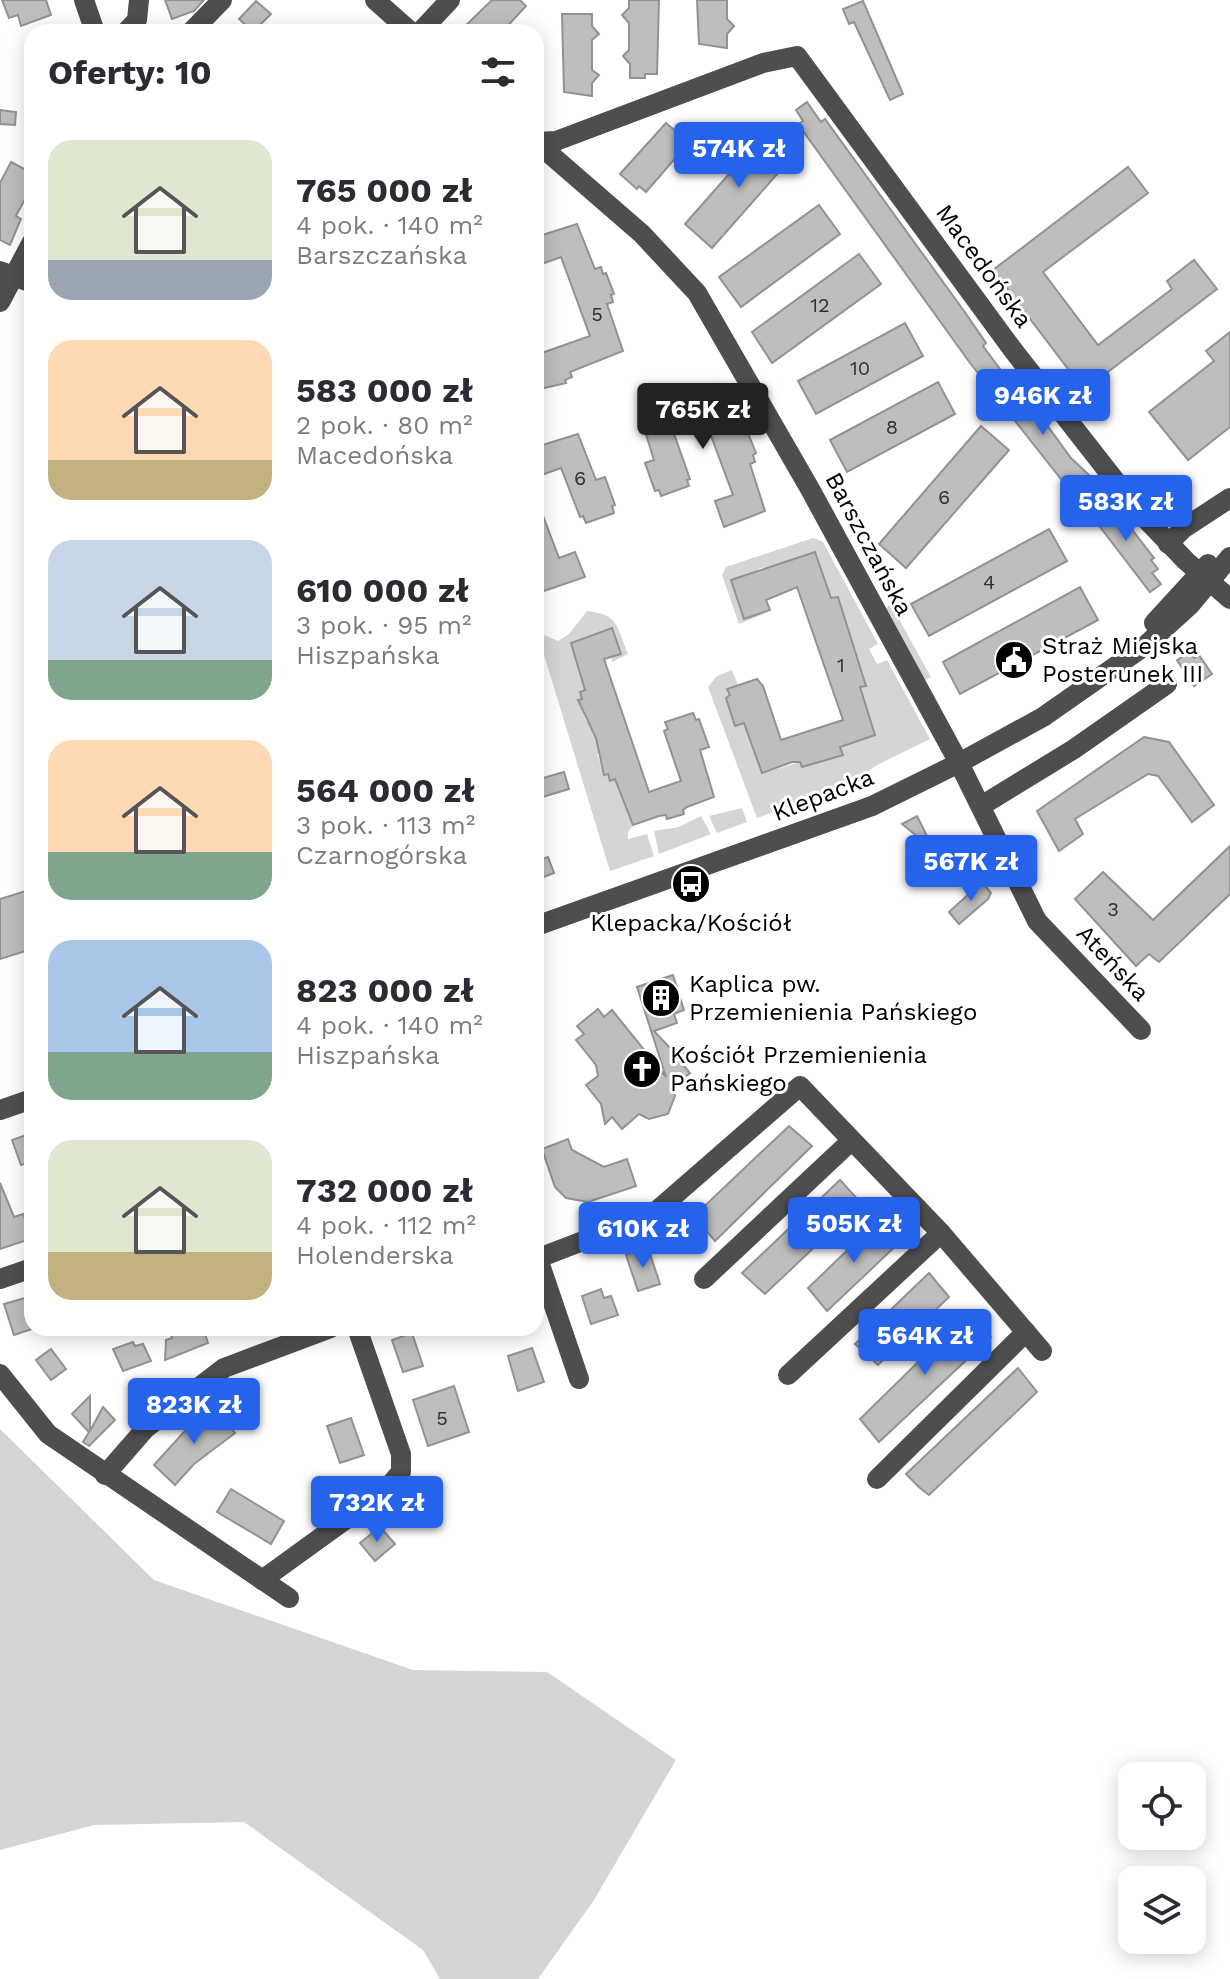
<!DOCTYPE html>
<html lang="pl">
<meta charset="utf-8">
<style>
:root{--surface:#fff;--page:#f7f7f7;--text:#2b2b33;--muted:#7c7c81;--accent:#2563eb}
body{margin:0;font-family:"Work Sans",sans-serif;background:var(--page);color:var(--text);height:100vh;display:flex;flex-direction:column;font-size:30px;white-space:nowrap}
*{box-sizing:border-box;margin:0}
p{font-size:26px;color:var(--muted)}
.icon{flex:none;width:44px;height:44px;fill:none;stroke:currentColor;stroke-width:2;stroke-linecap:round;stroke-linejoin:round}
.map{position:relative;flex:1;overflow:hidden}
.drawer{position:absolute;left:24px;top:24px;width:520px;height:1312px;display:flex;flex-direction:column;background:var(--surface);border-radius:24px;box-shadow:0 4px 20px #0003}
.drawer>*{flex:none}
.tools{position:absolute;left:1118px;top:1762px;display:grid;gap:16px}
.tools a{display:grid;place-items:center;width:88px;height:88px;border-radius:16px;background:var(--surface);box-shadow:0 4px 20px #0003;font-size:40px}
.price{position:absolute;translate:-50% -68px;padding:0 18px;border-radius:8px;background:var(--accent);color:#fff;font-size:26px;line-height:52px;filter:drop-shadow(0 2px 4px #0008)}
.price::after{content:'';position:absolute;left:50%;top:48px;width:24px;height:18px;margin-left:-12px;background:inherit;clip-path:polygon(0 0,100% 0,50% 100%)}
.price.current{background:#222;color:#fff}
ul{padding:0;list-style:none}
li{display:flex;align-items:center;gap:24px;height:200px;padding:0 24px}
li span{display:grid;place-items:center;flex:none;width:224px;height:160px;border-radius:24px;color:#555}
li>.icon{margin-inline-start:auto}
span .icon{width:96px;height:96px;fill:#fffc;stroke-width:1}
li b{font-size:34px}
h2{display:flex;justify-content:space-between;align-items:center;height:96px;padding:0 24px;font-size:34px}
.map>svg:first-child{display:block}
.green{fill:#d5d5d5}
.building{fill:#bebebe;stroke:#929292;stroke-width:2}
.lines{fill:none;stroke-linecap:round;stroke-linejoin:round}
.minor{stroke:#4e4e4e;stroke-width:20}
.labels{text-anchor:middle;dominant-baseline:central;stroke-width:6;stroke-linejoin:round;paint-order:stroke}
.number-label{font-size:20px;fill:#303030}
.street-label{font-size:24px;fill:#000;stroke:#fff}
.poi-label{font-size:24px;fill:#000;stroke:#fff;text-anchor:start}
</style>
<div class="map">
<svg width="1230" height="1979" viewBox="0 0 1230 1979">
<rect width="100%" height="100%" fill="#fff"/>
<g class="green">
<polygon points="813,538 823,542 878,644 869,649 877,664 887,660 930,739 877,765 848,785 757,818 708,687 717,676 732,670 738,685 728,689 730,695 726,698 735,725 744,723 763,773 800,762 802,767 840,747 875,735 860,687 866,685 838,597 831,598 815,553 758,569 740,608 744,619 769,612 739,624 722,575 726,567"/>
<polygon points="890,603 931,677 924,681 885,611"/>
<path d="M587,611c32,3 30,17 41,43l-16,8 -1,-5 10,-4 -9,-25 -14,5 -19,38 6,19 -5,2 2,7 -3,2 7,20 11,4 3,28 -3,1 7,20h3l3,7 5,-2 18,46 -5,7v7l19,-5 7,22 -44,15 -73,-239 21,9 11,-7z"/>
<polygon points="742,808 747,822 717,833 709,816"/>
<polygon points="701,816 711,834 659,854 654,831 679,827"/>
<polygon points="0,1429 154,1580 413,1670 547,1672 676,1760 594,1900 538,1979 440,1979 423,1950 244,1822 94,1825 0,1850"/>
</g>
<g class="building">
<polygon points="2,0 46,0 51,15 21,26 18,15 9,18"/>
<polygon points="165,0 204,0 194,11 172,19"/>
<polygon points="492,0 520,0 526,6 502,32 459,32"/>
<polygon points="629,0 659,0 657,74 645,74 645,78 630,78 630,64 623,56 629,50 629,23 622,15 629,8"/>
<polygon points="697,0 727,0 727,19 734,26 727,34 727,48 699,44"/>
<polygon points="256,1 271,14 253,32 239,19"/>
<polygon points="863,1 903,94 890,100 854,22 849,24 843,9"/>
<polygon points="562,14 592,14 592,26 599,34 592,40 592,70 599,75 592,83 592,96 564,92"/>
<polygon points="807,102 821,122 825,119 964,311 986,343 983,346 1011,384 994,393 970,363 798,124 803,121 796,110"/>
<polygon points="0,110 16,112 15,125 0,124"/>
<polygon points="666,123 680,135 677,139 686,146 646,192 639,186 637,189 620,174"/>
<polygon points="766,132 793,156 712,248 685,224"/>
<polygon points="11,162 32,173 32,186 16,216 21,219 10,245 0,240 0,183"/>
<polygon points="1128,167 1148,193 1043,272 1098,345 1172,289 1167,281 1194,260 1217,289 1084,390 993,270"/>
<polygon points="819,205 840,234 741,307 719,277"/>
<polygon points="577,224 595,269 601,267 603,274 606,273 614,294 611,295 613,302 607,304 623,351 570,372 572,377 565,380 566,383 536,390 536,355 590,336 561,257 536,266 536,237"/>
<polygon points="859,254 881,284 772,363 752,332"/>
<polygon points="905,323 923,356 816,414 798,381"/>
<polygon points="1230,332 1230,427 1188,460 1149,412 1214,361 1206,351"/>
<polygon points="938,382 955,414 847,472 830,440"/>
<polygon points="719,384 737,429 743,427 745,434 748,433 756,453 753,455 755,462 750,464 765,511 724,527 715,501 733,495 704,417 672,428 690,479 687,480 689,486 661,496 659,490 655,491 645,463 654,460 639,412"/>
<polygon points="1017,384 1071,458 1089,475 1068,488 1001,403"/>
<polygon points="981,426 1009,450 906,568 879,544"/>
<polygon points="578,434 596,480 605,477 615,505 612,506 614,513 586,523 583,516 580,517 561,468 536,477 536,447"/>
<polygon points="1102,499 1109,508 1113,505 1154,558 1151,560 1158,569 1152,573 1161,584 1150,592 1087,510"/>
<polygon points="537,500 559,558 575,552 585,577 544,591 536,572"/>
<polygon points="1049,529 1067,561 929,636 911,604"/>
<polygon points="815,552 831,598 838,597 866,686 860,687 875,735 840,747 843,755 802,767 800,762 792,762 762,773 744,723 735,726 726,698 730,695 727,689 757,679 763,686 781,740 843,720 797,587 766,600 770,610 744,619 731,580"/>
<polygon points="1080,587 1098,620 960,694 943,662"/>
<polygon points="612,628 621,654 604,659 649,792 681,781 664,731 668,729 665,722 693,713 696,720 699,719 709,747 700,750 714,797 687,807 683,810 684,814 667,819 666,815 659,816 633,825 615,779 610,781 608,774 604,775 596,738 578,700 582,699 580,692 585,690 571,643"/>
<polygon points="1190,652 1194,658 1199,655 1212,674 1194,686 1177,660"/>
<polygon points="1144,737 1169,742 1214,805 1192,822 1158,776 1148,774 1075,819 1083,834 1059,851 1037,811"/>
<polygon points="564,772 569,789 536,799 536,780"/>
<polygon points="917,816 934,850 902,824"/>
<polygon points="1230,846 1230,894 1159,962 1149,954 1136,966 1075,899 1103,872 1153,920"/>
<polygon points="548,857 554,873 536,880 536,861"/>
<polygon points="982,882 991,893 988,899 959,924 949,912"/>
<polygon points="32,889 32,949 0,959 0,899"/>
<polygon points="673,975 684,1010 674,1014 677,1023 654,1031 669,1047 688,1055 680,1061 690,1073 672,1087 675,1096 668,1114 649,1119 639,1114 622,1129 612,1117 605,1124 601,1104 586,1085 598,1076 596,1065 576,1040 584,1034 577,1026 598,1009 604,1017 612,1010 666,1077 637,987"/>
<polygon points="789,1126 812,1146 715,1241 694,1216"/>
<polygon points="32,1133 32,1161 21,1165 12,1140"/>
<polygon points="568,1139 572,1150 604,1167 627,1159 636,1186 588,1202 566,1198 555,1187 542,1149"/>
<polygon points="840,1180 861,1203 765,1294 742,1273"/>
<polygon points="0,1183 14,1217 23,1214 29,1229 27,1240 0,1249"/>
<polygon points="879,1220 901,1241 827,1311 808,1288"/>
<polygon points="648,1248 660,1284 638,1291 626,1255"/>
<polygon points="929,1273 949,1297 878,1365 855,1344"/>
<polygon points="601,1289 604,1298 611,1296 618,1315 591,1324 582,1296"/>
<polygon points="25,1298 32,1328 35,1328 14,1335 4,1304"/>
<polygon points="966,1315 991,1337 879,1442 860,1419"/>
<polygon points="169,1328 203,1328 208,1343 165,1360 166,1340 172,1338"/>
<polygon points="412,1333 423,1366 403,1372 392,1340"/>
<polygon points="133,1342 135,1346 143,1344 151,1361 123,1371 113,1349"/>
<polygon points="532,1348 544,1382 518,1391 508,1356"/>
<polygon points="51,1349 66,1369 51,1380 36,1360"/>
<polygon points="1018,1368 1037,1392 929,1495 920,1488 906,1474"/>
<polygon points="454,1386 469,1432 428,1446 413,1400"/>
<polygon points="90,1396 90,1431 103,1407 115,1420 89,1446 83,1442 89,1432 72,1414"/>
<polygon points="216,1408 235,1433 194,1464 175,1485 154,1465 183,1433"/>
<polygon points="351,1418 364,1455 340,1463 327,1426"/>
<polygon points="231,1489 284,1521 271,1544 217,1512"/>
<polygon points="380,1527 395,1544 375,1561 360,1543"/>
</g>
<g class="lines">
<g class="minor">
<polyline points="84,0 95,32"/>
<polyline points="375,0 411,32"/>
<polyline points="126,32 137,20 139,0"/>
<polyline points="191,32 222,0"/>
<polyline points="420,32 450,0"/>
<polyline points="536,142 642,234 697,293 810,489 959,763 1037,921 1141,1030"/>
<polyline points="536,142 556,141 763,63 797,56 1013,350 1142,515 1186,561 1230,599"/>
<polyline points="0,271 32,283"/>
<polyline points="0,302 32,242"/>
<polyline points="1168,544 1184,528 1230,498"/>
<polyline points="1154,623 1208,564"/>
<polyline points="981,806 1074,749 1167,684"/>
<polyline points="536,926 872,806 959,763 1043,717 1146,645 1190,605 1230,557"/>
<polyline points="0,1110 32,1099"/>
<polyline points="536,1253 579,1379"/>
<polyline points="536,1259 653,1214 800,1086 941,1233 1042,1351"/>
<polyline points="0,1279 32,1268"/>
<polyline points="704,1279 850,1142"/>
<polyline points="0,1374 48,1434 289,1598"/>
<polyline points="788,1375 941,1233"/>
<polyline points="105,1475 146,1428 224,1368 331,1328"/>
<polyline points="877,1479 1026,1332"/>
<polyline points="262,1580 385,1491 401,1472 401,1454 357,1328"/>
</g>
</g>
<defs>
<g id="civic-disc" transform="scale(2)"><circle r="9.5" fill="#000" stroke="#fff"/><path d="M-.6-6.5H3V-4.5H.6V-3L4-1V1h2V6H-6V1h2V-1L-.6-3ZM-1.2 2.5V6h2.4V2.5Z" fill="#fff"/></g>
<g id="bus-disc" transform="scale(2)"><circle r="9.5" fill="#000" stroke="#fff"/><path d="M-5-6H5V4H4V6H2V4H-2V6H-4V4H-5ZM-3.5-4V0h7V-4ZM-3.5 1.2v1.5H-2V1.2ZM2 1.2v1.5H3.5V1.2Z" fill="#fff"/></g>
<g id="building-disc" transform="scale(2)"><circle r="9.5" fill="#000" stroke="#fff"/><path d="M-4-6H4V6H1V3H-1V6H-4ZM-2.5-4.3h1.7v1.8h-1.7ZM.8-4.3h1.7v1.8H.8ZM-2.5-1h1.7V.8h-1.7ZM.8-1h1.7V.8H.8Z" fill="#fff"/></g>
<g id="church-disc" transform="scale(2)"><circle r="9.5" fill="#000" stroke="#fff"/><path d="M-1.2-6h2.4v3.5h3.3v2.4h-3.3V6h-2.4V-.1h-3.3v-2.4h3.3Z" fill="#fff"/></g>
</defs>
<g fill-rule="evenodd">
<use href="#civic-disc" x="1014" y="660"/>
<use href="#bus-disc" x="691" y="884"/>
<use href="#building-disc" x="661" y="998"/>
<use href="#church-disc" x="642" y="1069"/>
</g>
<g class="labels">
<g class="number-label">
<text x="820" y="305">12</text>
<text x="597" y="314">5</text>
<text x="860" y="368">10</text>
<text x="892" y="427">8</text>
<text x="580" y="478">6</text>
<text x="944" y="497">6</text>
<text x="989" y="582">4</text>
<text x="841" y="665">1</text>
<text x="1113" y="909">3</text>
<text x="442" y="1418">5</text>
</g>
<g class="street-label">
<text transform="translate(984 266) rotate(54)">Macedońska</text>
<text transform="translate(869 544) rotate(62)">Barszczańska</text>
<text transform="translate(823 795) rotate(-21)">Klepacka</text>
<text transform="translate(1113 963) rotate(47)">Ateńska</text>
</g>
<g class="poi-label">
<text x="1042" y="646">Straż Miejska<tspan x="1042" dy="28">Posterunek III</tspan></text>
<text x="691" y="923" text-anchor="middle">Klepacka/Kościół</text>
<text x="689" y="984">Kaplica pw.<tspan x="689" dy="28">Przemienienia Pańskiego</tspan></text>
<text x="670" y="1055">Kościół Przemienienia<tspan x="670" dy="28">Pańskiego</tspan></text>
</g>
</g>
</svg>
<div class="tools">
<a><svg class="icon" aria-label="locate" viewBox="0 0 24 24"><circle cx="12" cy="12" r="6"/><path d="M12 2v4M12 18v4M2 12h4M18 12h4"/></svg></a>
<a><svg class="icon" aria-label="layers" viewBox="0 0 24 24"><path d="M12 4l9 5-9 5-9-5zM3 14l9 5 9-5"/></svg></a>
</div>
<b class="price" style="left:739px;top:190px">574K zł</b>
<b class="price" style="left:1043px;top:437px">946K zł</b>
<b class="price current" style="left:703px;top:451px">765K zł</b>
<b class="price" style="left:1126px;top:543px">583K zł</b>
<b class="price" style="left:971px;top:903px">567K zł</b>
<b class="price" style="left:854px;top:1265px">505K zł</b>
<b class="price" style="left:643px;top:1270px">610K zł</b>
<b class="price" style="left:925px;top:1377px">564K zł</b>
<b class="price" style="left:194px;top:1446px">823K zł</b>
<b class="price" style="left:377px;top:1544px">732K zł</b>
<section class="drawer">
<h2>Oferty: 10<svg class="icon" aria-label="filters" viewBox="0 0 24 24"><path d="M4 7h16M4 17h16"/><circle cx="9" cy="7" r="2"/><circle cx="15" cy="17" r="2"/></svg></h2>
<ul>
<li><span style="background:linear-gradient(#dfe7d0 75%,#9aa5b1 0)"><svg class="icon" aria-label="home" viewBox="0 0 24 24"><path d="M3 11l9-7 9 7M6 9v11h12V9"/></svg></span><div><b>765 000 zł</b><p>4 pok. · 140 m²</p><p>Barszczańska</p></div></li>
<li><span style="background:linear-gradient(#ffd9b3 75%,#c2b280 0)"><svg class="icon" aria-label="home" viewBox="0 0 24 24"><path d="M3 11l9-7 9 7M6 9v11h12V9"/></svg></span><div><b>583 000 zł</b><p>2 pok. · 80 m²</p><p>Macedońska</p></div></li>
<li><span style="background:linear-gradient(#c9d6e8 75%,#7fa58c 0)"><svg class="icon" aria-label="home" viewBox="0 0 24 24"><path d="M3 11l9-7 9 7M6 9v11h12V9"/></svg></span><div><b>610 000 zł</b><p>3 pok. · 95 m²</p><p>Hiszpańska</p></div></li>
<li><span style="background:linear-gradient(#ffd9b3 70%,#7fa58c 0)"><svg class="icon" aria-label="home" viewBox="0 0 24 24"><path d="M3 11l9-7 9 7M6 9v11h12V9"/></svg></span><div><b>564 000 zł</b><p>3 pok. · 113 m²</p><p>Czarnogórska</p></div></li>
<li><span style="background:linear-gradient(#a9c7e8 70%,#7fa58c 0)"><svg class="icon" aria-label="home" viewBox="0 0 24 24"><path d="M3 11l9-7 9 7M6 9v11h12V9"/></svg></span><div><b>823 000 zł</b><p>4 pok. · 140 m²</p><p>Hiszpańska</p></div></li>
<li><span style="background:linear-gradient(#dfe7d0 70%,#c2b280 0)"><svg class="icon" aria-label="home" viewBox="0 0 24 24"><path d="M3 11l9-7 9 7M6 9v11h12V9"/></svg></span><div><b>732 000 zł</b><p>4 pok. · 112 m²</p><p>Holenderska</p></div></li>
</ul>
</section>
</div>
